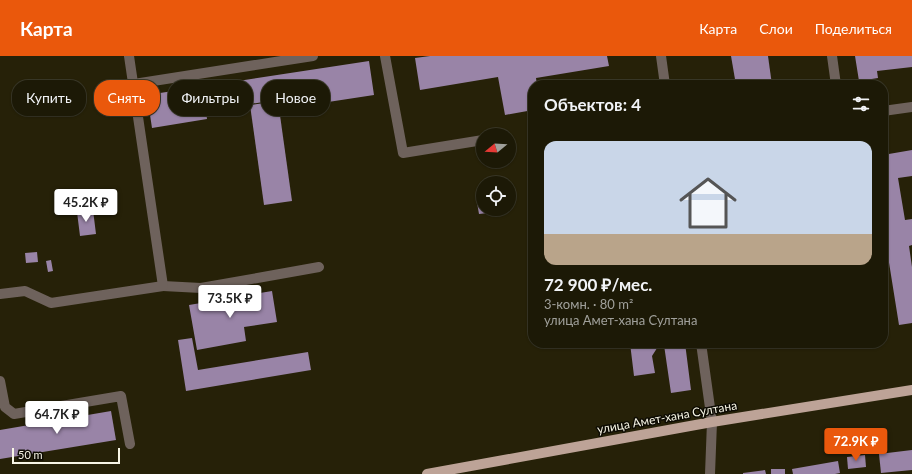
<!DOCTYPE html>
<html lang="ru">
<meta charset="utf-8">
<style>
:root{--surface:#1c1906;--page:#252210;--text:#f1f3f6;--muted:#a0a09b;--line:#3a3828;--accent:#ea580c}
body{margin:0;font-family:Lato,sans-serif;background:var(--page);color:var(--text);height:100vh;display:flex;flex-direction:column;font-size:15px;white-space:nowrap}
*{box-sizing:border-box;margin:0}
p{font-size:13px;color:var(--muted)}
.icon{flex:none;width:22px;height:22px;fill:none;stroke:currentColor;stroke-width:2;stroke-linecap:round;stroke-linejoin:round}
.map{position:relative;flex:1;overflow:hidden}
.sheet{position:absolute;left:528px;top:24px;width:360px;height:268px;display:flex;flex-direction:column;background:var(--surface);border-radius:16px;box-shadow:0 1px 3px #0004,0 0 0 1px var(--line)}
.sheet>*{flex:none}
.guide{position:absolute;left:12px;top:24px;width:380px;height:36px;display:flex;gap:8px}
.needle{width:26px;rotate:252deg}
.tools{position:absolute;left:476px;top:72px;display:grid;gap:8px}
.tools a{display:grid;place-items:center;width:40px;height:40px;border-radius:50%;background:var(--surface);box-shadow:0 1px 3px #0004,0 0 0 1px var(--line);font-size:20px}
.scale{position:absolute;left:12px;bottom:10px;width:108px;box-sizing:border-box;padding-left:4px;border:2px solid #f8f6e6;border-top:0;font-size:11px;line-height:14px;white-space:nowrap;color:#f8f6e6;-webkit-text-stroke:3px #0d0b03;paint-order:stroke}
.price{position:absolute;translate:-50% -34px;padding:0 9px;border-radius:4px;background:#fff;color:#222;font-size:13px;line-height:26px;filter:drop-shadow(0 1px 2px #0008)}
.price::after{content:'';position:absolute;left:50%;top:24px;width:12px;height:9px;margin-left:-6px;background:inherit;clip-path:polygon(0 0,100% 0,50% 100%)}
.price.current{background:var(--accent);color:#fff}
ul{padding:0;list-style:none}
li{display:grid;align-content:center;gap:8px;height:212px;padding:0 16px}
li span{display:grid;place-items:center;height:124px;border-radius:12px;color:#555}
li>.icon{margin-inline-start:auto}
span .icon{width:72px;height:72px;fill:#fffc;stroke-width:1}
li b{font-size:17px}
h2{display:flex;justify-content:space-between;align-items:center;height:48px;padding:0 16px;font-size:17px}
.pill{padding:0 14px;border-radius:16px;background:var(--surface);box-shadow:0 1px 3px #0004,0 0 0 1px var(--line);font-size:14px;line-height:36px}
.pill.current{background:var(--accent);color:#fff}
header{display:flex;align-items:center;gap:24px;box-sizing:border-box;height:56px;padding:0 20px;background:var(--accent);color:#fff}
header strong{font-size:19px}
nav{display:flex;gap:22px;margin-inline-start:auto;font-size:14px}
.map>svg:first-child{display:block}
.building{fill:#9984a7}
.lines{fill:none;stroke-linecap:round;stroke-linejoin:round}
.minor{stroke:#6e625c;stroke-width:10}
.major{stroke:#bda397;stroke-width:10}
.labels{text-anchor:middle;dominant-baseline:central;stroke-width:3;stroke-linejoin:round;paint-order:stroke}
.street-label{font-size:12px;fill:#f8f6e6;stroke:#0d0b03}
</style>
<header>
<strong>Карта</strong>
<nav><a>Карта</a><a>Слои</a><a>Поделиться</a></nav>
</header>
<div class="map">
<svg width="912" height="418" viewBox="0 0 912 418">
<rect width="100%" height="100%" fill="#262108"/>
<g class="building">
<polygon points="430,0 607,0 609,10 536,22 537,29 533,29 533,54 505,59 498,21 420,34 415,2"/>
<polygon points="731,0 768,0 772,29 736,29"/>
<polygon points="855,0 912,0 912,11 877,15 878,22 859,25"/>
<polygon points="369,5 374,39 302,50 301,40 206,55 207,63 152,72 147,39"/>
<polygon points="278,45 292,145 264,149 250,49"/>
<polygon points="912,94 912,120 898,122 905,164 912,163 912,189 909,190 912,211 912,267 899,269 883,169 883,99"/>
<polygon points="483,140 483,153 506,153 506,155 479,158 476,141"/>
<polygon points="93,154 96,178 80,180 77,156"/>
<polygon points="37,196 38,206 26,207 25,197"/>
<polygon points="51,204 53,215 48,216 46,205"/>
<polygon points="272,235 277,266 244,271 246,285 197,294 189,249"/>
<polygon points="192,282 198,314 308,296 311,314 186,335 178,284"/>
<polygon points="630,287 685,287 691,334 671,337 664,289 659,289 652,300 655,317 634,320"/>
<polygon points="111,355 116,384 0,403 0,374"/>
<polygon points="912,394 912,414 881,417 879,398"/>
<polygon points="865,399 866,411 848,413 847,401"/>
<polygon points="838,405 840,417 835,418 793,418 792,413"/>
<rect x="771" y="413" width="14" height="5"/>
<polygon points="765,414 766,418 743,418 743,417"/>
</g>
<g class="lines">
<g class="minor">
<polyline points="385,0 403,97 483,84"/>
<polyline points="661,0 665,29"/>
<polyline points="832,0 836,29"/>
<polyline points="134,28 313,0"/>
<polyline points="883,55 912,51"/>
<polyline points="163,230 201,232 319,211"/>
<polyline points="0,238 25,235 51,247 163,230 129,0"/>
<polyline points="701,287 712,366 710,418"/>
<polyline points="0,325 5,351 14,358 121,340 130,388"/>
</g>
<polyline class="major" points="427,418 712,366 912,334"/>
</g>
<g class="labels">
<g class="street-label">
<text transform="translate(667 361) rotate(-10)">улица Амет-хана Султана</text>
</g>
</g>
</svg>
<div class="tools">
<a><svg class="needle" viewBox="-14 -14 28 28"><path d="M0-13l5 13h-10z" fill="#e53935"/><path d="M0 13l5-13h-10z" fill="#a0a09b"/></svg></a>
<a><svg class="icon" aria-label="locate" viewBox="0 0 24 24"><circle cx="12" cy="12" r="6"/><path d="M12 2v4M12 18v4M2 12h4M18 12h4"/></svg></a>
</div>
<div class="scale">50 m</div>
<b class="price" style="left:86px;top:167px">45.2K ₽</b>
<b class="price" style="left:230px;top:263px">73.5K ₽</b>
<b class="price" style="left:57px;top:379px">64.7K ₽</b>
<b class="price current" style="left:856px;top:406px">72.9K ₽</b>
<div class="guide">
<a class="pill">Купить</a>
<a class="pill current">Снять</a>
<a class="pill">Фильтры</a>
<a class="pill">Новое</a>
</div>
<section class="sheet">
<h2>Объектов: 4<svg class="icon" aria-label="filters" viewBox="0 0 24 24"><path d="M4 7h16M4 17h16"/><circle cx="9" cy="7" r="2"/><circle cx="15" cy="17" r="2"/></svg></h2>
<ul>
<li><span style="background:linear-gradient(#c9d6e8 75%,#b9a48a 0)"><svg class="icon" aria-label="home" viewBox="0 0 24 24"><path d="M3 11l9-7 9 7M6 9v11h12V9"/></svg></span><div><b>72 900 ₽/мес.</b><p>3-комн. · 80 m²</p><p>улица Амет-хана Султана</p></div></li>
</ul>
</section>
</div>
